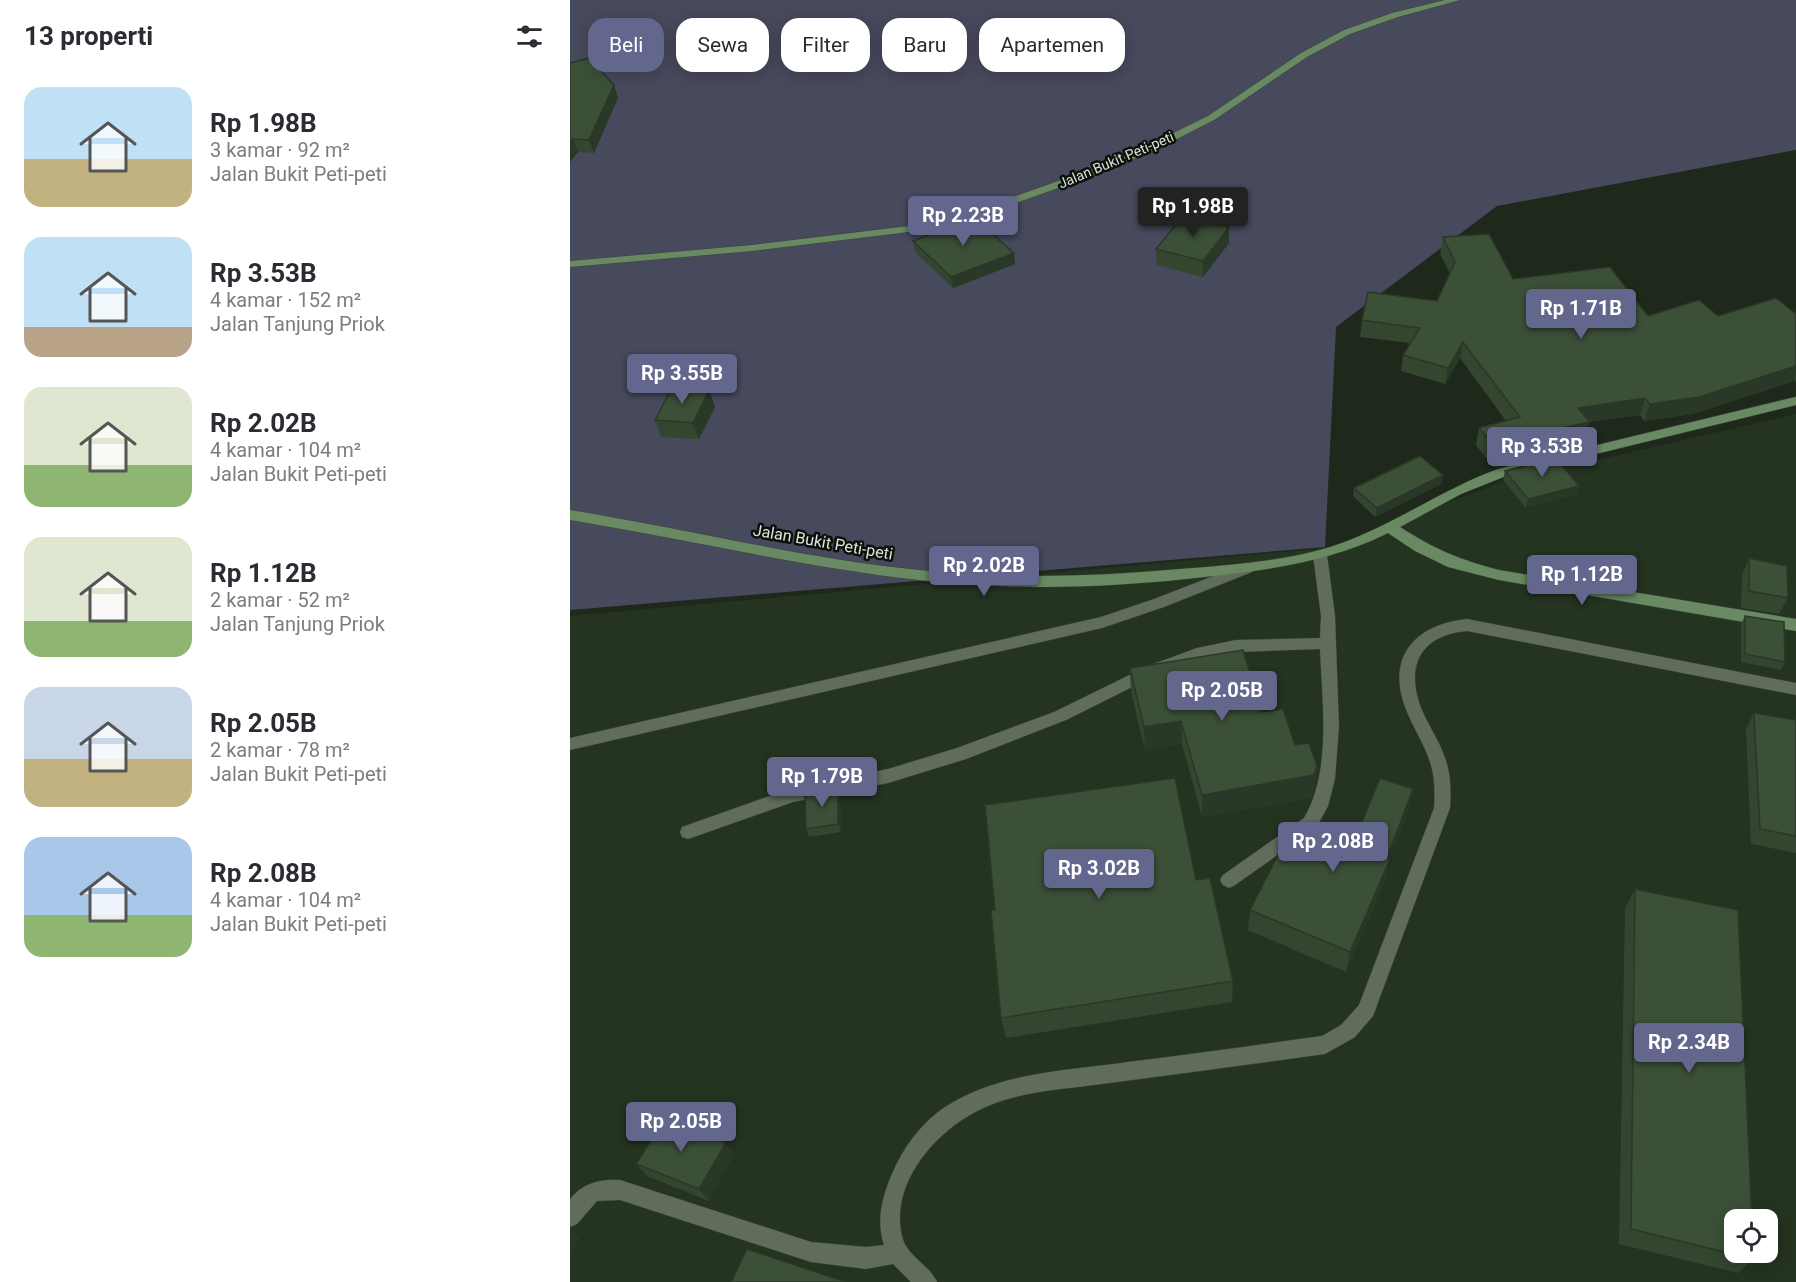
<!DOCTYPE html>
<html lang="id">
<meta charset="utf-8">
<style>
:root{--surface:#fff;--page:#f7f7f7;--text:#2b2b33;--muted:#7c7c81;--accent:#63678d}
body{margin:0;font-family:Roboto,sans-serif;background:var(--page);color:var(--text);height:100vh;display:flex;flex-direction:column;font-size:22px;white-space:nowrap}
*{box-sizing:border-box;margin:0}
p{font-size:20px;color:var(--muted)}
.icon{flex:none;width:33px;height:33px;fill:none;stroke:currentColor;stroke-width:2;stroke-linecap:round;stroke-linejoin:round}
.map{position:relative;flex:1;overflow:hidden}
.drawer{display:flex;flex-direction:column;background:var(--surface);width:570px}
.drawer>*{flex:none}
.top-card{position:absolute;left:18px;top:18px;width:570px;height:54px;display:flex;gap:12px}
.fabs{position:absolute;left:1154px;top:1209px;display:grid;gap:12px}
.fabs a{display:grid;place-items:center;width:54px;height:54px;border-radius:12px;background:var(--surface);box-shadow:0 3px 15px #0003;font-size:30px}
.price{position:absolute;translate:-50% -51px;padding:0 14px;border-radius:6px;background:var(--accent);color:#fff;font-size:20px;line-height:39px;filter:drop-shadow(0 2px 3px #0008)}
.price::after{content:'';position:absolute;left:50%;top:36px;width:18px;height:14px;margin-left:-9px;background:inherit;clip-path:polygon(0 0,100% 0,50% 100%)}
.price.active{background:#222;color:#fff}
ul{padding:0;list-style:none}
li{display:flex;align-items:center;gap:18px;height:150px;padding:0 24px}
li span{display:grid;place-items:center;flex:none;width:168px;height:120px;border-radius:18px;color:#555}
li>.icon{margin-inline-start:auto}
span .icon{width:72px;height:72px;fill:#fffc;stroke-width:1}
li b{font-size:26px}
h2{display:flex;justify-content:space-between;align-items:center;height:72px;padding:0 24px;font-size:26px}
.chip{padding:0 21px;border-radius:18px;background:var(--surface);box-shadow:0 3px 15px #0003;font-size:21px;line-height:54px}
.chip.active{background:var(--accent);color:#fff}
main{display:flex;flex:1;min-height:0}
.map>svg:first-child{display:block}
.built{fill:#243421;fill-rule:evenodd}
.green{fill:#47495c}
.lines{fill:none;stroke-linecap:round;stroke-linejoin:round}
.lane-casing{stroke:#3b4439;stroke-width:1}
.secondary-casing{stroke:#3b4439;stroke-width:1}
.lane{fill:#606d5d;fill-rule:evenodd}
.secondary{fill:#698962;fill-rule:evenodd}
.wall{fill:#344530}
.shaded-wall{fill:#2a3827}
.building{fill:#3c5038;stroke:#2a3827;stroke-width:1.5}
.labels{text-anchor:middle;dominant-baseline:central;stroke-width:5;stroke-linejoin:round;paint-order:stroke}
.far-street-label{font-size:14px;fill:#dce4db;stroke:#0b100a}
.street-label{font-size:16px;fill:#dce4db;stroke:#0b100a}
</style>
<main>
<section class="drawer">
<h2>13 properti<svg class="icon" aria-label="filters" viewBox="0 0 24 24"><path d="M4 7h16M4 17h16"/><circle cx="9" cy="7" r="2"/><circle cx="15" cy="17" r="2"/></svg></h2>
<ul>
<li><span style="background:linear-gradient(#bfe0f5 60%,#c2b280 0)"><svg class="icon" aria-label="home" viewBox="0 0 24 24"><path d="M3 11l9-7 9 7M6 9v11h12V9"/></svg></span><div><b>Rp 1.98B</b><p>3 kamar · 92 m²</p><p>Jalan Bukit Peti-peti</p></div></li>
<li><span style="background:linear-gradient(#bfe0f5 75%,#b9a48a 0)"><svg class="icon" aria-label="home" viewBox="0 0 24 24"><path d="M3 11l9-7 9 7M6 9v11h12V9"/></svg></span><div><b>Rp 3.53B</b><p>4 kamar · 152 m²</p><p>Jalan Tanjung Priok</p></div></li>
<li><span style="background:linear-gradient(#dfe7d0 65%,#8fb573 0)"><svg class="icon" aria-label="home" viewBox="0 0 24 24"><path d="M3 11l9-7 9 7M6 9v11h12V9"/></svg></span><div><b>Rp 2.02B</b><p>4 kamar · 104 m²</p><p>Jalan Bukit Peti-peti</p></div></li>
<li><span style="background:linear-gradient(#dfe7d0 70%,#8fb573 0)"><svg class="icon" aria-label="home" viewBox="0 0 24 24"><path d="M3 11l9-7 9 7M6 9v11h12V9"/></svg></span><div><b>Rp 1.12B</b><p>2 kamar · 52 m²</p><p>Jalan Tanjung Priok</p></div></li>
<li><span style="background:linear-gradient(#c9d6e8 60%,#c2b280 0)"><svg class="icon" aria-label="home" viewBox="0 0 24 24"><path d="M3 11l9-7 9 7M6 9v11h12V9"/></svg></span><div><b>Rp 2.05B</b><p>2 kamar · 78 m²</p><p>Jalan Bukit Peti-peti</p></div></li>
<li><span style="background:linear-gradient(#a9c7e8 65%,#8fb573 0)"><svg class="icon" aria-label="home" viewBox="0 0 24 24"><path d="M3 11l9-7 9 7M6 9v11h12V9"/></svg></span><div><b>Rp 2.08B</b><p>4 kamar · 104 m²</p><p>Jalan Bukit Peti-peti</p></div></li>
</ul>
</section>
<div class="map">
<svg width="1226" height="1282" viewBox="0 0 1226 1282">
<rect width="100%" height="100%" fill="#1e291b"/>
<path class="built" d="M1226,414v868h-1226v-666l758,-68 174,-66zM1164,1220h33v32h-33z"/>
<polygon class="green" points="0,0 1226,0 1226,150 927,206 766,327 755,547 0,610"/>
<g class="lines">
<g class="lane-casing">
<g id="lane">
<path d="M750,550l7,5 8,61 4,110 -4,53 -7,27 -12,22 -81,57 -6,3 -6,-3 -3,-5 3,-5 81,-57c28,-47 18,-117 16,-169l-84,3 -37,7 -41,15 -92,46 -100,39 -78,24 -95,19 -105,37 -6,-2 -2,-5 2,-5 110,-39 96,-19 69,-21 97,-36 94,-46 49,-18 39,-8 84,-2 1,-22 -8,-61z"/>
<polygon points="677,563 684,568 682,572 594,607 532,628 0,750 0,738 531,617 584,599"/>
<path d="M897,619l329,64v12l-329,-64c-46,4 -62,34 -46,77 7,17 18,32 24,50 6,16 6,33 5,50l-77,208 -18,21 -30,17c-72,10 -144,20 -216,29 -40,6 -83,7 -121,23 -47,19 -99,74 -86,130 4,20 27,28 35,46h-26l-18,-18 -27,5 -55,-7 -191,-62 -23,1 -20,23 -7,3v-28c13,-16 30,-20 50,-19l191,62 55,5 18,-2c-8,-24 -2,-48 8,-71 11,-26 29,-51 53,-67 54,-35 121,-36 183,-45 65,-8 129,-17 194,-26l19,-11 18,-20 75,-197c1,-16 1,-31 -4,-46 -6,-19 -18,-36 -25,-55 -19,-52 12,-83 62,-88z"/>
</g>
</g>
<g class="secondary-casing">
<g id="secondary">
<polygon points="875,0 890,0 828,17 780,34 737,57 644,120 601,142 547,167 393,222 347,231 182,251 0,267 0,261 182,245 347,225 387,217 539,163 593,138 638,116 731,53 774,30 822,13"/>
<path d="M1226,397v8l-290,71 -45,18 -61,33c36,23 58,32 99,43l297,49v12l-297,-51 -51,-13 -33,-16 -27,-18c-58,29 -120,37 -184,44 -94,11 -191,14 -285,3 -118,-13 -233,-41 -349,-60v-10c117,19 232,48 349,60 83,9 166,7 249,0 50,-4 103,-7 152,-20 63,-17 117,-59 178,-81z"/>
</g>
</g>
<use href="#lane" class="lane"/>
<use href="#secondary" class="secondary"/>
</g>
<g class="wall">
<polygon points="0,63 44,85 48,98 24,153 8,152 0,162"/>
<polygon points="659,227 659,243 633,277 587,265 586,249"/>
<polygon points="873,237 943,279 1078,316 1148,316 1226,314 1226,382 1225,381 1123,414 1074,421 1070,415 1019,422 1015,438 977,447 975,455 924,468 906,445 909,428 936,421 890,358 875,384 831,371 833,355 840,343 790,337 792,320 867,301 880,273 870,254"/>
<polygon points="343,241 445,264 383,288 345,252"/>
<polygon points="139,390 145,407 129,439 91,437 85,420"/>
<polygon points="935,471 1007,494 956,508 933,480"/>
<polygon points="873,475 871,484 805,517 783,496 784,488"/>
<polygon points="1179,558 1218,598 1209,614 1171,608 1172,575"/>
<polygon points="1175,616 1215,662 1211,670 1171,662 1171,624"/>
<polygon points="560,668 692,712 747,766 744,789 741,798 632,817 612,744 575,750 561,692"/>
<polygon points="1184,713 1226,720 1226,853 1181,844 1176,729"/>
<polygon points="843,789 838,811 819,860 815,880 776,972 678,930 680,910 778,856"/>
<polygon points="270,796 271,832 239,837 236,829"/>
<polygon points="626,880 663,981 662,1002 436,1038 431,1018"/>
<polygon points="1065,889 1183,1259 1168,1273 1049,1244 1055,909"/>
<polygon points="164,1154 139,1201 77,1176 66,1164"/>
</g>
<g class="shaded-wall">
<polygon points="44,85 48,98 24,153 19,140"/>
<polygon points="3,139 8,152 0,162 0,142"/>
<polygon points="659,227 659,243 633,277 633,261"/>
<polygon points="444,253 445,264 383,288 381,277"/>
<polygon points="893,342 890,358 875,384 878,368"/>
<polygon points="1226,366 1225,381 1123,414 1074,421 1080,404"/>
<polygon points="139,390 145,407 129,439 123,423"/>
<polygon points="1075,398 1070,415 1019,422 1015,438 977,447 975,455 924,468 928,451 973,432 1008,408"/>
<polygon points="873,475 871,484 805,517 807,508"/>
<polygon points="1009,486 1007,494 956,508 958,499"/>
<polygon points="611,721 612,744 575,750 574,727"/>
<polygon points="747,766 744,789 741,798 632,817 632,795"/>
<polygon points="268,788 270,796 271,832 268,824"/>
<polygon points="843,789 838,811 819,860 815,880 776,972 780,952"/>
<polygon points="156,1142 164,1154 139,1201 129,1189"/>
<polygon points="0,1229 9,1238 0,1255"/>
</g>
<g class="building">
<polygon points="19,58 44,85 19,140 3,139 0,142 0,63"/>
<polygon points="614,215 659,227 633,261 586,249"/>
<polygon points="404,218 444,253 381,277 343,241"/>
<polygon points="919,234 943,279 1040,267 1078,316 1129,300 1148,316 1206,298 1226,314 1226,366 1129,397 1080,404 1075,398 1008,408 1020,422 973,432 979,439 928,451 909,428 950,417 893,342 878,368 833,355 850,328 792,320 798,292 867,301 885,262 873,237"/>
<polygon points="102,388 139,390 123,423 85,420"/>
<polygon points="850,456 873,475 807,508 784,488"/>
<polygon points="986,458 1009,486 958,499 935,471"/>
<polygon points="1179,558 1217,566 1218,598 1179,591"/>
<polygon points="1175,616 1214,622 1215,662 1175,654"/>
<polygon points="673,650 692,712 713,709 725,745 739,743 747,766 744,775 632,795 611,721 574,727 560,668"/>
<polygon points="1184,713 1226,720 1226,836 1190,829"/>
<polygon points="605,778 626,880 640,878 663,981 431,1018 421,910 425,910 415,805"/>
<polygon points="810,778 843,789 817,858 820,859 780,952 680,910 721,829 730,823 772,840 778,856"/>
<polygon points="268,788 268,824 236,829 235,793"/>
<polygon points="1065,889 1168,910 1182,1220 1164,1220 1164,1252 1183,1252 1183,1259 1061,1229"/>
<polygon points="95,1118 156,1142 129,1189 66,1164"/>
<polygon points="177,1249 276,1282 161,1282"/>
</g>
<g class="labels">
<g class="far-street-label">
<text transform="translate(546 160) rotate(-23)">Jalan Bukit Peti-peti</text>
</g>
<g class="street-label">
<text transform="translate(253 542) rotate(10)">Jalan Bukit Peti-peti</text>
</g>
</g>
</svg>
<div class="fabs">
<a><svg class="icon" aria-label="locate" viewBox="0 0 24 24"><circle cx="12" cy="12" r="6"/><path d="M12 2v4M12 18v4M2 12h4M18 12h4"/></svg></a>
</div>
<b class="price active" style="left:623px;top:238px">Rp 1.98B</b>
<b class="price" style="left:393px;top:247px">Rp 2.23B</b>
<b class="price" style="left:1011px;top:340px">Rp 1.71B</b>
<b class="price" style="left:112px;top:405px">Rp 3.55B</b>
<b class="price" style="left:972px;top:478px">Rp 3.53B</b>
<b class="price" style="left:414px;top:597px">Rp 2.02B</b>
<b class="price" style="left:1012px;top:606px">Rp 1.12B</b>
<b class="price" style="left:652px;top:722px">Rp 2.05B</b>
<b class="price" style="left:252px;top:808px">Rp 1.79B</b>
<b class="price" style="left:763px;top:873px">Rp 2.08B</b>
<b class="price" style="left:529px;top:900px">Rp 3.02B</b>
<b class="price" style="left:1119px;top:1074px">Rp 2.34B</b>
<b class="price" style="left:111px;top:1153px">Rp 2.05B</b>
<div class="top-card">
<a class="chip active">Beli</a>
<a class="chip">Sewa</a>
<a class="chip">Filter</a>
<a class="chip">Baru</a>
<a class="chip">Apartemen</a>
</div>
</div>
</main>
